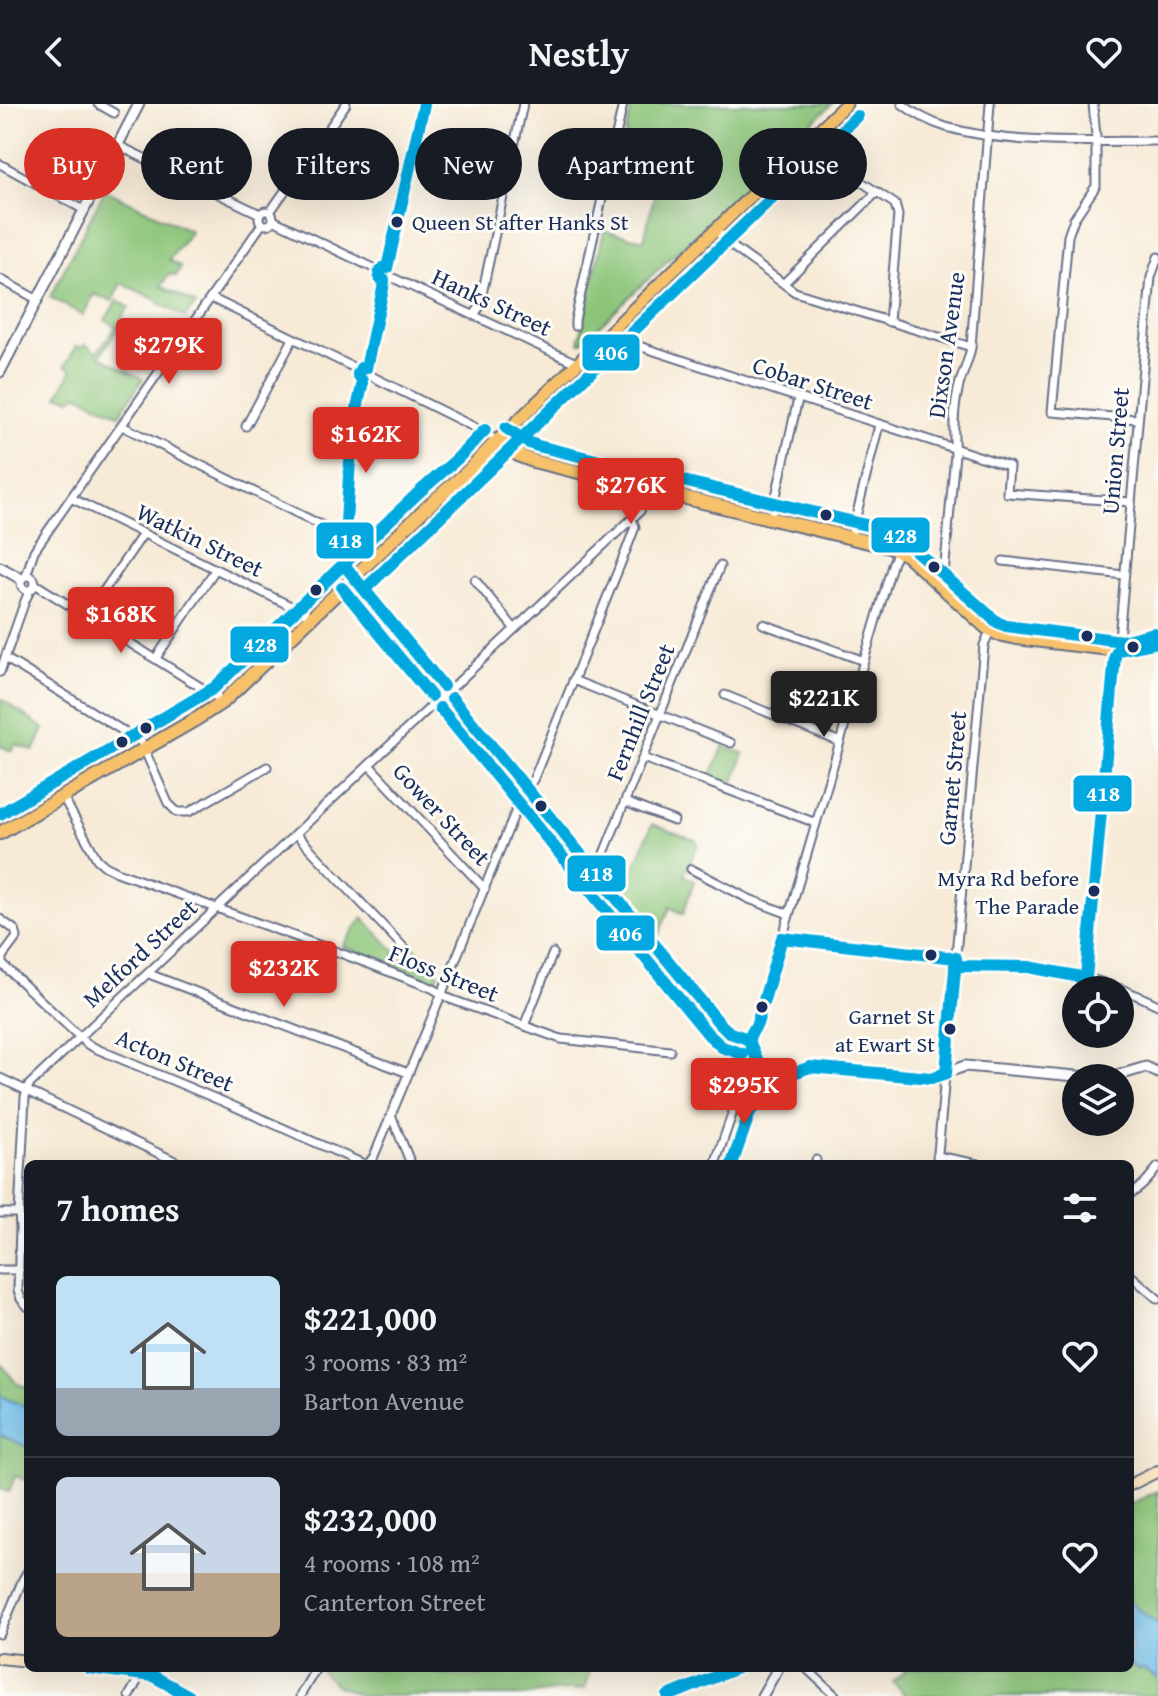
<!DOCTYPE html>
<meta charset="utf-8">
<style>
:root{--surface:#171b24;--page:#242831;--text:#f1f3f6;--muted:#9ea1a6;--line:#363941;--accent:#d93025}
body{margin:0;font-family:"Gentium Book Plus",serif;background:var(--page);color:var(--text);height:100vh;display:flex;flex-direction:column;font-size:30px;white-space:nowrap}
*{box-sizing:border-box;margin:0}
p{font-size:26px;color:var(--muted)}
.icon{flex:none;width:44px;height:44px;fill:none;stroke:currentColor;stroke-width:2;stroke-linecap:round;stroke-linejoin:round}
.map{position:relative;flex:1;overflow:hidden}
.side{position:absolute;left:24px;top:1056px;width:1110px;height:512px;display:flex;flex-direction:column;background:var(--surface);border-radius:12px;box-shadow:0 8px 32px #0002}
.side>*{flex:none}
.top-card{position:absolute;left:24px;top:24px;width:1110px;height:72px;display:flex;gap:16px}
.buttons{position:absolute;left:1062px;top:872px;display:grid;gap:16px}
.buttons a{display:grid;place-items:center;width:72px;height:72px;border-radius:50%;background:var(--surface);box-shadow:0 8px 32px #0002;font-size:40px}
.price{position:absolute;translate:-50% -68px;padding:0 18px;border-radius:8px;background:var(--accent);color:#fff;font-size:26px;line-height:52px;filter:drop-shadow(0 2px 4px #0008)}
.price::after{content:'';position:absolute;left:50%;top:48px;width:24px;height:18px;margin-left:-12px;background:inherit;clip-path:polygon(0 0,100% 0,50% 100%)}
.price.selected{background:#222;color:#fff}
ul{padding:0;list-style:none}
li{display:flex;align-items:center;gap:24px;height:200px;padding:0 32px}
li+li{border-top:2px solid var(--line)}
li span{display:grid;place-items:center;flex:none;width:224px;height:160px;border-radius:12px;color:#555}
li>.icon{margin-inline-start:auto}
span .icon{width:96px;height:96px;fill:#fffc;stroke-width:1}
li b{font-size:34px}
h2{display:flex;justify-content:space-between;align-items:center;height:96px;padding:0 32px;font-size:34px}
.pill{padding:0 28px;border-radius:36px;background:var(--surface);box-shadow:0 8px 32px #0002;font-size:28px;line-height:72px}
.pill.selected{background:var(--accent);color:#fff}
header{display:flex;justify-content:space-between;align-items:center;height:104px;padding:0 32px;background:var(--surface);font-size:36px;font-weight:600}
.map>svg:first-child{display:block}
.green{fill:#8cc579;stroke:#547a6c;stroke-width:2}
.water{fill:#72c1ed;stroke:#4678a6;stroke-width:2}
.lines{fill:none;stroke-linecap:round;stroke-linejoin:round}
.minor-casing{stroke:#687088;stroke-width:11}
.tertiary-casing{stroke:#687088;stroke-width:13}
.secondary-casing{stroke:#687088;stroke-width:14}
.primary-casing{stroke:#687088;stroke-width:15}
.trunk-casing{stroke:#687088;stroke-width:16}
.minor{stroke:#fff;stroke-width:7}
.tertiary{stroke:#fff;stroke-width:9}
.secondary{stroke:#fbe6c4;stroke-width:10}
.primary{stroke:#f6c16b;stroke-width:11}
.trunk{stroke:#f6c16b;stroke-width:12}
.bus-1-casing{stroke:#fdfcf7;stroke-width:18}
.bus-2-casing{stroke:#fdfcf7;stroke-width:18}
.bus-3-casing{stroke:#fdfcf7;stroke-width:18}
.bus-4-casing{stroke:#fdfcf7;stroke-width:18}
.bus-1{stroke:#03a8e0;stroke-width:12}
.bus-2{stroke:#03a8e0;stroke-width:12}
.bus-3{stroke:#03a8e0;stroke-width:12}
.bus-4{stroke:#03a8e0;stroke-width:12}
.bus-dot{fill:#1b2f5e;stroke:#fdfcf7;stroke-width:3}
.labels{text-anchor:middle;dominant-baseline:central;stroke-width:6;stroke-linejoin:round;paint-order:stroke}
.bus-label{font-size:22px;fill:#1b2f5e;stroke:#fdfcf7;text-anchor:end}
.street-label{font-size:24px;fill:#1b2f5e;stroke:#fdfcf7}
.line-badge{stroke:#fdfcf7;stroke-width:3}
.badge-label{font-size:22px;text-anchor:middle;font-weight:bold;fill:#fff}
</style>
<header><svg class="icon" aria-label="back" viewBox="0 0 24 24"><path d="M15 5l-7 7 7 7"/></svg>Nestly<svg class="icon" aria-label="heart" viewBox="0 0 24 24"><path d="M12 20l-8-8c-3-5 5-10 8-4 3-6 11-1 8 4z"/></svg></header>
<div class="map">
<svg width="1158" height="1592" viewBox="0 0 1158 1592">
<rect width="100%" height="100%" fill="#fdfcf7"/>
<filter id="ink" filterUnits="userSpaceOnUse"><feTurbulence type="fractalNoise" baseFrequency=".0125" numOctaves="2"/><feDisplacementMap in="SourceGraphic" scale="16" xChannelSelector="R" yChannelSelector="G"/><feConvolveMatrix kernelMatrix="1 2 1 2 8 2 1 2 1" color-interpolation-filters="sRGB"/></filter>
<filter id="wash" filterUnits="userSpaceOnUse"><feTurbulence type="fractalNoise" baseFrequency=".006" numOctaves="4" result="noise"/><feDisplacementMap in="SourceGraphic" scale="32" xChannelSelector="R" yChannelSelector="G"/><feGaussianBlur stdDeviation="1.8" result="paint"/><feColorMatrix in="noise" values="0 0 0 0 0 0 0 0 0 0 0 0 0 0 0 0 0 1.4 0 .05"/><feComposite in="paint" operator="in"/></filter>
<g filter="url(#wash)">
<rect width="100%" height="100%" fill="#f7ead6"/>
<g class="green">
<polygon points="632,0 832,0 581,239 579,238 604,127 644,136 655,88 615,79"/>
<polygon points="105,86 191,127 169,156 181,163 176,172 169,170 161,182 196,200 185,213 158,199 157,196 121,179 112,197 94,190 83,211 50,193"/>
<polygon points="117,196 129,203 117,222 119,224 100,252 143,275 119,311 77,290 71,295 66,293 58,292 72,266 65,262 76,242 82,244 85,240 97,248 116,223 105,216"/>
<polygon points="0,594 44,625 34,647 15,640 12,647 0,642"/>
<polygon points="724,642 729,645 744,649 733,681 708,678"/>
<polygon points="652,720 695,736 698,740 684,771 694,777 683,810 670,803 659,830 625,788"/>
<polygon points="363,814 404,857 415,844 439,870 437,875 434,876 342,842"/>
<polygon points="0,1258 17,1280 28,1283 28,1304 0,1292"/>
<polygon points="0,1331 28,1343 28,1377 15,1372 9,1388 0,1385"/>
<polygon points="1158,1387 1158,1520 1130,1499 1130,1400"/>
<polygon points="1130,1560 1140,1566 1144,1565 1158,1575 1158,1592 906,1592 893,1578 908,1564 1130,1564"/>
<polygon points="318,1564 423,1564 442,1571 472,1573 492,1570 510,1564 591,1564 585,1585 552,1587 521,1592 362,1592 337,1582"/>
</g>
<g class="water">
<polygon points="0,1292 28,1304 28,1343 0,1331"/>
<polygon points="1130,1499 1158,1520 1158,1575 1144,1565 1140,1566 1130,1560"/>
</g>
</g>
<g filter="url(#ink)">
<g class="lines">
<g class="minor-casing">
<g id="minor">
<polyline points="98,0 114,9"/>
<path d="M902,0c13,10 28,18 44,23 66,19 143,14 212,14"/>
<polyline points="1093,0 1096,32 1096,82 1074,115 1068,132 1052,308 1138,315"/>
<polyline points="810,35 848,69 895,100 898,111 889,218"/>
<polyline points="117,41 260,110"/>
<polyline points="0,60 84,106"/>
<circle cx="266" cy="114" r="7"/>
<polyline points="270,108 346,0"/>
<polyline points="273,116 380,167"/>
<polyline points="716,125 726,138 795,188 971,243"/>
<polyline points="391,173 576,259"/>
<polyline points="0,175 38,196"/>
<polyline points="784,179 877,88"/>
<polyline points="211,194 359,266"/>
<polyline points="474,211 479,204 523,0"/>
<polyline points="575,222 575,216 623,0"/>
<polyline points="605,231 1009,362 1007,389 1131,398"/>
<polyline points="371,272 486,329 497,337"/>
<polyline points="122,322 345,433"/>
<polyline points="246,322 293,235"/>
<polyline points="71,394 313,513"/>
<polyline points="771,414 798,295"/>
<polyline points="851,433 879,321"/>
<polyline points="1003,457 1124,471"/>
<circle cx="28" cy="479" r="7"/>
<polyline points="26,472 34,447 262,120"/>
<polyline points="475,476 514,524"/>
<polyline points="35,480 223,597"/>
<path d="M943,482l12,-132c-2,-20 -1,-45 3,-64 3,-15 11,-28 13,-43l19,-243"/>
<polyline points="87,511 143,430"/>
<polyline points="763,520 864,557"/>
<polyline points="1118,546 1151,173 1158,153"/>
<polyline points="5,554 141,638 168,699 177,708 189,708 267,663"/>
<polyline points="156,554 215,466"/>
<polyline points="0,568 25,497 30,486"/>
<polyline points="573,576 731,639"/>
<polyline points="453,583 640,407 650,385"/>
<polyline points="725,591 840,638"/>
<polyline points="643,654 816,719"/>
<polyline points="369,661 485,785"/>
<polyline points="63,693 97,755 105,762 117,768 335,847 432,884 450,895 561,935 670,947"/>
<polyline points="625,698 674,717"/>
<polyline points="296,730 406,846"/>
<polyline points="691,765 749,795 789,810"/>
<polyline points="596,769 720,462"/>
<polyline points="0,815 15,826 17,833 2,853 2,860 87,940 97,945 224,998 364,1060"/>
<polyline points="782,834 956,854"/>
<path d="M955,862c19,0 38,-1 57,0 50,2 101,17 146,39"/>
<polyline points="149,870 408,969"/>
<polyline points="1086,874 1115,552"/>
<polyline points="524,922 553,849"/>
<polyline points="748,935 757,920 893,458 898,448"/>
<polyline points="0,974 181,1060"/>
<polyline points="391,1011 411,1060"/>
<polyline points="937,1052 978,1060"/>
<polyline points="365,1060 369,1059 374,1052 447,877 520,696 534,674 627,444 635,423 632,415"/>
<polyline points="715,1060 738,993 768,979"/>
<polyline points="815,1060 816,1056"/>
<polyline points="937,1060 984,541 988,532"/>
<path d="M1130,1090c12,-6 20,-17 28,-27"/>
<polyline points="0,1109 19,1109"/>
<polyline points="0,1166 19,1166"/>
<polyline points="1130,1171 1158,1195"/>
<polyline points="28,1203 21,1195 18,1186 20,1124 19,1109 25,993 29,981 442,592"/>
<polyline points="0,1530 23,1475 28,1467"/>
<polyline points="806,1564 836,1592"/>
<polyline points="129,1592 138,1576 154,1564"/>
<polyline points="300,1592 315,1566"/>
</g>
</g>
<g class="tertiary-casing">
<g id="tertiary">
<polyline points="387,164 424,0"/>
<polyline points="366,264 361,264 358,270 359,274 362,277 362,282 352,327 345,433 345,462 443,582"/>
<polyline points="366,264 383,185 384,176 380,174 379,169 383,164 387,164"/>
<polyline points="0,268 139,0"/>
<polyline points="0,463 21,475"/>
<polyline points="443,582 441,585 442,592 448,595 452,594"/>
<path d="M452,594l268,326c11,12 21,8 29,15 8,8 14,33 19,44l42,-16 121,11 34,-12 133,12 14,-1 34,-10 12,6"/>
<polyline points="762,1592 778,1564"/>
</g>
</g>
<g class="secondary-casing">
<g id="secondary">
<polyline points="1130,1381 1158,1367"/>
<polyline points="0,1554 28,1557"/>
<polyline points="89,1564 153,1572 189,1592"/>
<polyline points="668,1592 737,1564"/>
</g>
</g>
<g class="primary-casing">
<polyline id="primary" points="497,337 846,0"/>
</g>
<g class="trunk-casing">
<polyline id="trunk" points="0,729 198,614 224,597 428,402 468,367 497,337 520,352 533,357 889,443 907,451 986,523 998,530 1017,534 1118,546 1158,538"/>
</g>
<use href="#minor" class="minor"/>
<use href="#tertiary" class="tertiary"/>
<use href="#secondary" class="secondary"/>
<use href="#primary" class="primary"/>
<use href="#trunk" class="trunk"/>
<g class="bus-1-casing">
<g id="bus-1">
<polyline points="387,164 424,0"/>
<polyline points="366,264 361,264 358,270 362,277 362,282 352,327 345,433 345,462 443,582"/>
<polyline points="366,264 383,185 384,176 380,174 379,169 383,164 387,164"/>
<polyline points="452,594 720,920 730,929 748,935"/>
<polygon points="782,834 956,854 946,969 931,974 810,963 768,979 748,935 757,920"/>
<polyline points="955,862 1029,863 1086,874"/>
<polyline points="1086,874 1115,552 1118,546 1158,538"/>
</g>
</g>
<g class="bus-2-casing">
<g id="bus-2">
<polyline points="342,484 431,592"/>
<polyline points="365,485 857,12"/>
<polyline points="440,604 708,930 722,943 743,950"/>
<polyline points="732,1060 751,1005 775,993"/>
</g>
</g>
<g class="bus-3-casing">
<g id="bus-3">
<polyline points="506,324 527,338 538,342 895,428 908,436 915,446 997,518 1006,522 1122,537 1154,529"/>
<polyline points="0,710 214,584 417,390 457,355 485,326"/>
</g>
</g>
<g class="bus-4-casing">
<g id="bus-4">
<polyline points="89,1564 153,1572 189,1592"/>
<polyline points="668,1592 737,1564"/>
</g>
</g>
<use href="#bus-1" class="bus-1"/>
<use href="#bus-2" class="bus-2"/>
<use href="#bus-3" class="bus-3"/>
<use href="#bus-4" class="bus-4"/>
</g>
</g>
<g class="bus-dot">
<circle cx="397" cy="118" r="7"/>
<circle cx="826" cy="411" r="7"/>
<circle cx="934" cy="463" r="7"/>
<circle cx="316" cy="486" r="7"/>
<circle cx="1087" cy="532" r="7"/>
<circle cx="1133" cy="543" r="7"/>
<circle cx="146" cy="624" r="7"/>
<circle cx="122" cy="638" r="7"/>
<circle cx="541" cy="702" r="7"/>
<circle cx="1094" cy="787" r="7"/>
<circle cx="931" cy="851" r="7"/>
<circle cx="762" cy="903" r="7"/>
<circle cx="950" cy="925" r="7"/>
</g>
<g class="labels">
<g class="bus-label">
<text x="412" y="118" text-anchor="start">Queen St after Hanks St</text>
<text x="1079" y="774">Myra Rd before<tspan x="1079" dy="28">The Parade</tspan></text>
<text x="935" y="912">Garnet St<tspan x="935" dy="28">at Ewart St</tspan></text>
</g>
<g class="street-label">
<text transform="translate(492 198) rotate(25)">Hanks Street</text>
<text transform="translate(946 241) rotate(-82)">Dixson Avenue</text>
<text transform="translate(813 279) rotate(18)">Cobar Street</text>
<text transform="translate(1115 347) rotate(-85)">Union Street</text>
<text transform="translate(200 436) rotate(26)">Watkin Street</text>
<text transform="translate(640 608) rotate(-68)">Fernhill Street</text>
<text transform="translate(952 674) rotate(-85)">Garnet Street</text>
<text transform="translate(442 710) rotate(47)">Gower Street</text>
<text transform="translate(140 849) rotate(-43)">Melford Street</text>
<text transform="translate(444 869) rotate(22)">Floss Street</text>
<text transform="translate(175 956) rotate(23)">Acton Street</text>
</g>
</g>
<g class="line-badge">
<rect x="581" y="229" width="60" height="39" rx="8" fill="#03a8e0"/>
<rect x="870" y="412" width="61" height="38" rx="8" fill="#03a8e0"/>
<rect x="315" y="417" width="60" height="39" rx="8" fill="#03a8e0"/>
<rect x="229" y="521" width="61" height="39" rx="8" fill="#03a8e0"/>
<rect x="1072" y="670" width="61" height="39" rx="8" fill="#03a8e0"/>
<rect x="566" y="750" width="61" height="39" rx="8" fill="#03a8e0"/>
<rect x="595" y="810" width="61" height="38" rx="8" fill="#03a8e0"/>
</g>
<g class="badge-label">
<text x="611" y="256">406</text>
<text x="900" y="439">428</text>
<text x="345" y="444">418</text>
<text x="260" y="548">428</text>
<text x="1103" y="697">418</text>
<text x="596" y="777">418</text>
<text x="625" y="837">406</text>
</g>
</svg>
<div class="buttons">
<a><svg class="icon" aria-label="locate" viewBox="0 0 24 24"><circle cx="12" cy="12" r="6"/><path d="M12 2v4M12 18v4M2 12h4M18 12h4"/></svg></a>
<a><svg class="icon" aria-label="layers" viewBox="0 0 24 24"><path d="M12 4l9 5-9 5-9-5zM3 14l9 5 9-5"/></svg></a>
</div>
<b class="price" style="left:169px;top:282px">$279K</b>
<b class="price" style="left:366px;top:371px">$162K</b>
<b class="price" style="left:631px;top:422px">$276K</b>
<b class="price" style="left:121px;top:551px">$168K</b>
<b class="price selected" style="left:824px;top:635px">$221K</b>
<b class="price" style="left:284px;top:905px">$232K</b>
<b class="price" style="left:744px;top:1022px">$295K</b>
<div class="top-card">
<a class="pill selected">Buy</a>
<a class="pill">Rent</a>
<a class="pill">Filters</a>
<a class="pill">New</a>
<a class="pill">Apartment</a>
<a class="pill">House</a>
</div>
<section class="side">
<h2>7 homes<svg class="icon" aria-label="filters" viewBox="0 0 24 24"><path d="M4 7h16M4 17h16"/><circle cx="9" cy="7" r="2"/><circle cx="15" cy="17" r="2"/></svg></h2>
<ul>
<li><span style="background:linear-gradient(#bfe0f5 70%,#9aa5b1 0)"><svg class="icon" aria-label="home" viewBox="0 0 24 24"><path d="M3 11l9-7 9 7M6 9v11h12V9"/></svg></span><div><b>$221,000</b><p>3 rooms · 83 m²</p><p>Barton Avenue</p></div><svg class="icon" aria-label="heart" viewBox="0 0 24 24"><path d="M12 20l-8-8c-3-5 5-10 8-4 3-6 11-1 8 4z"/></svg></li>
<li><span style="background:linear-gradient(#c9d6e8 60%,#b9a48a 0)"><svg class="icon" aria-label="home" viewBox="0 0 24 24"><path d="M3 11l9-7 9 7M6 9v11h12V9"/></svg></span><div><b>$232,000</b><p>4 rooms · 108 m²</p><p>Canterton Street</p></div><svg class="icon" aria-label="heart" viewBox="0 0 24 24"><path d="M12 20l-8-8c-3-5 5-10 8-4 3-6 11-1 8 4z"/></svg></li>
</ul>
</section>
</div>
